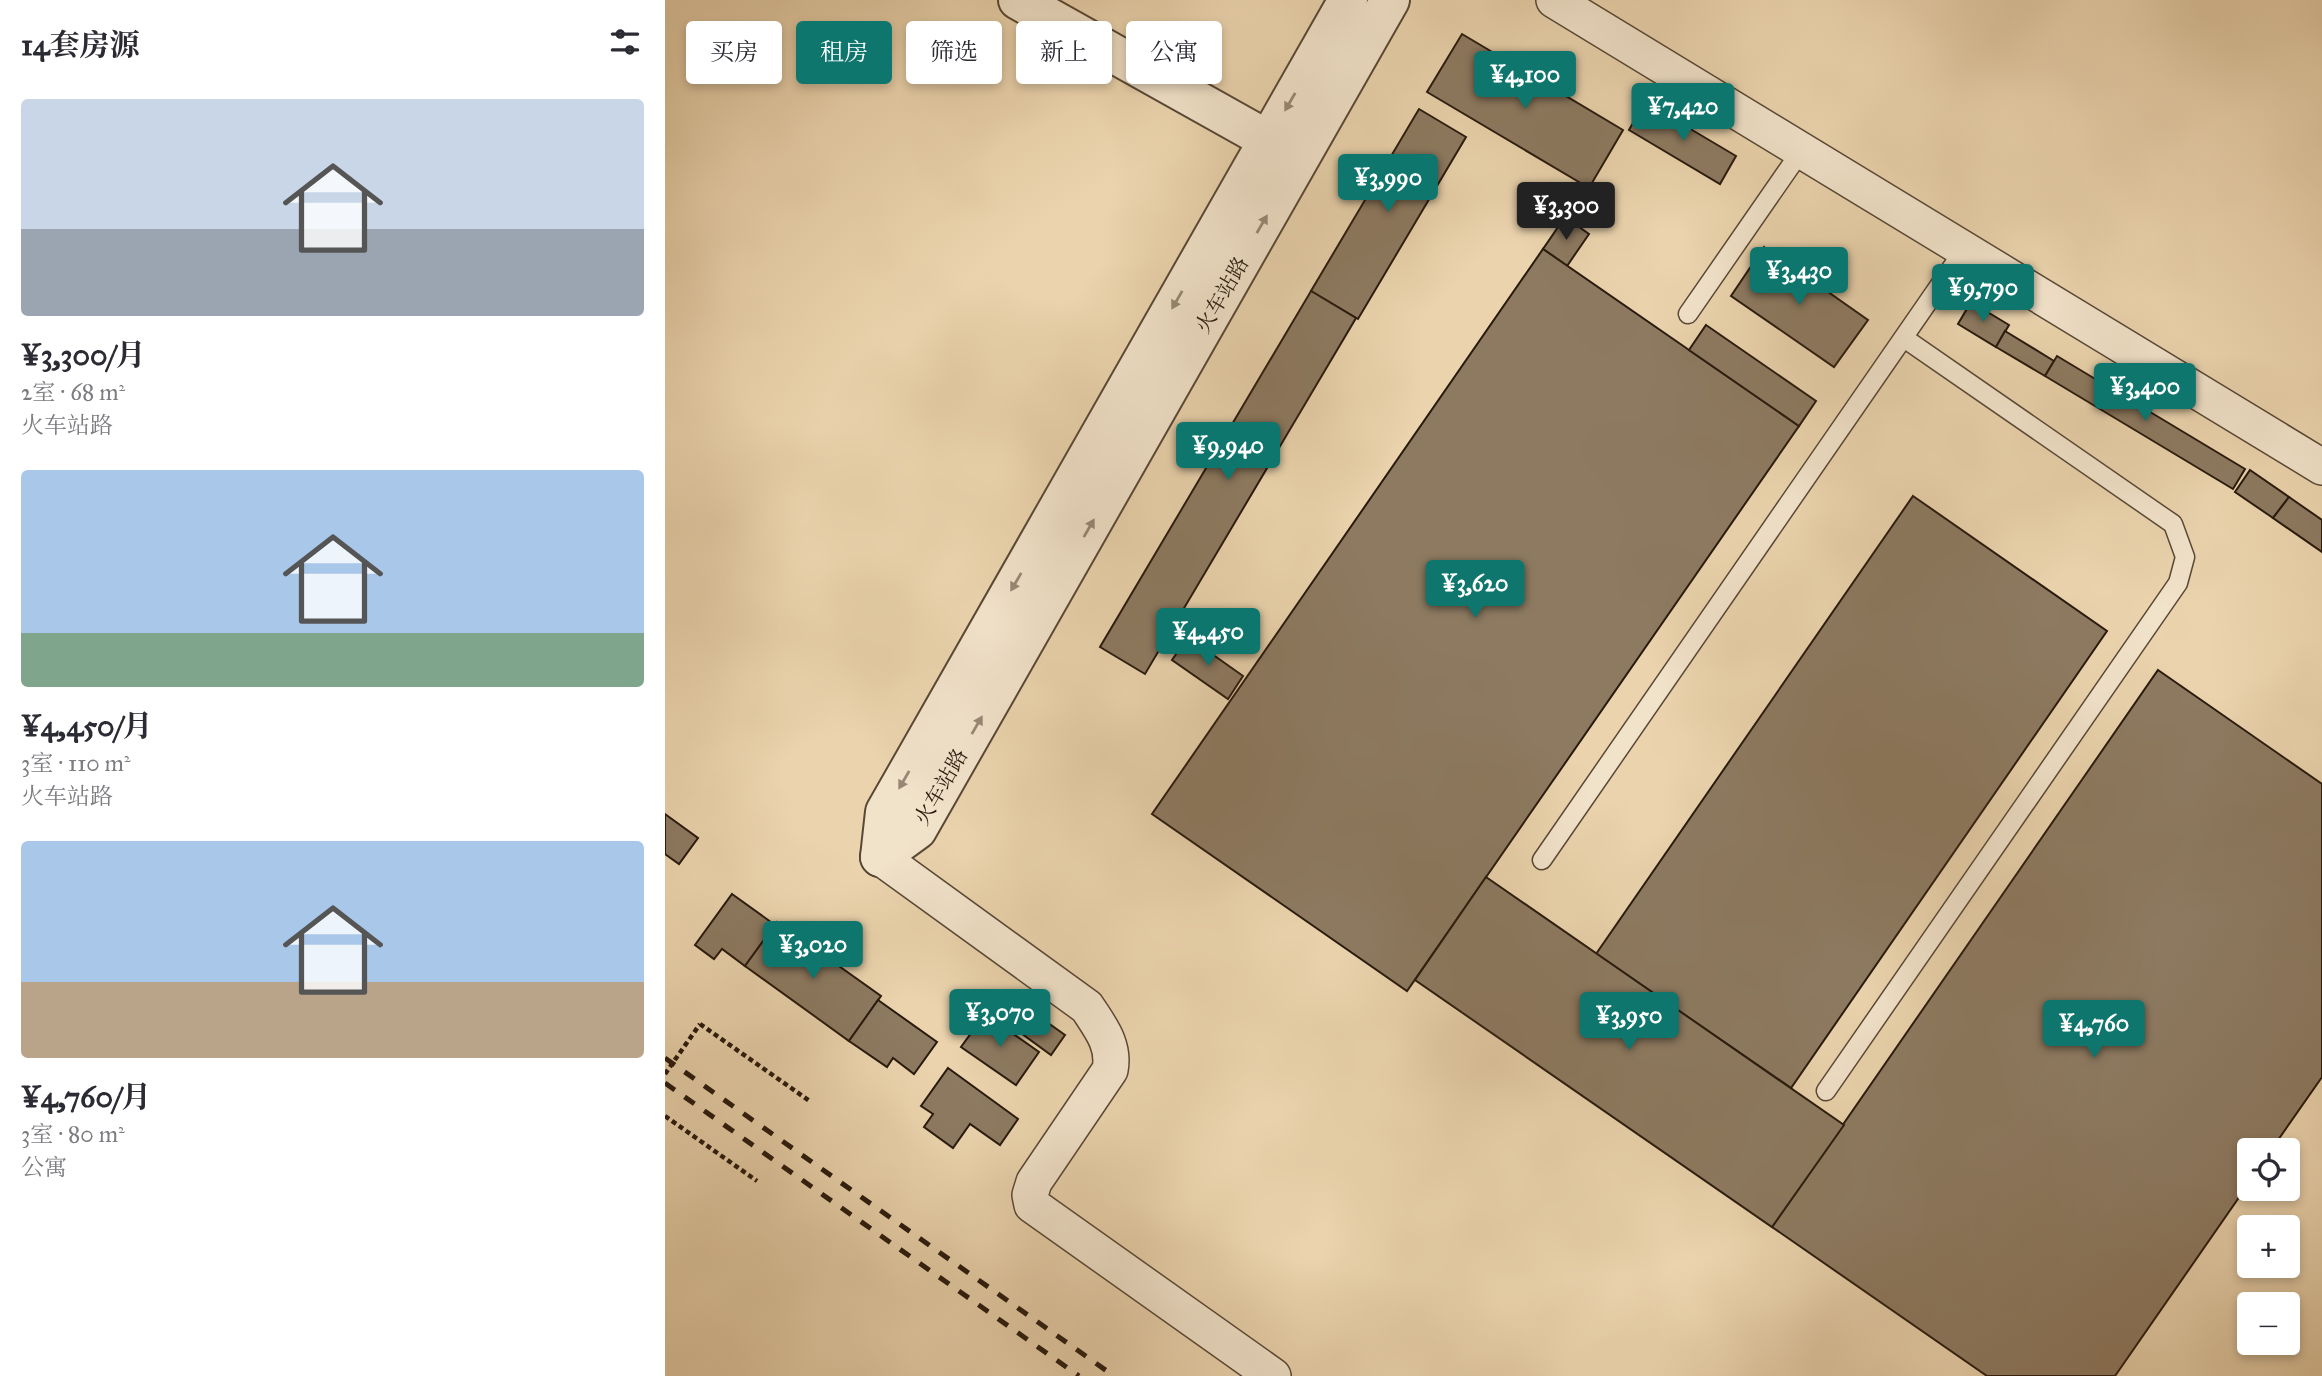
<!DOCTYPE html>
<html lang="zh">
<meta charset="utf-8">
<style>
:root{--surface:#fff;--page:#f2f2f3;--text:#2b2b33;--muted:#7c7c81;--accent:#0f766e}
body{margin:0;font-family:"IM FELL Great Primer","Noto Serif SC",serif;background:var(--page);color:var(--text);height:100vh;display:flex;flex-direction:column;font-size:26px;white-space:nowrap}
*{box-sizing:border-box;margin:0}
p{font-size:23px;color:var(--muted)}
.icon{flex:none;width:38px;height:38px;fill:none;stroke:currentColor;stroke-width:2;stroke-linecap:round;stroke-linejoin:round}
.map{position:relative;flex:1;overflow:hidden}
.details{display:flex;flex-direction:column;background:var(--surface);width:665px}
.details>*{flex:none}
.top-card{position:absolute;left:21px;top:21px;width:665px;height:63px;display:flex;gap:14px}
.tools{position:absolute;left:1572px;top:1138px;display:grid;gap:14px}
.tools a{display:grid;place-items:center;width:63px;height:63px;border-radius:7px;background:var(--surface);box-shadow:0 4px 10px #0003;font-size:35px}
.price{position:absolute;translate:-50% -60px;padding:0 16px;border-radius:7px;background:var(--accent);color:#fff;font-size:23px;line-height:46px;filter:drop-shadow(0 2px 4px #0008)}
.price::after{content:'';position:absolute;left:50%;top:42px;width:21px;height:16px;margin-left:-10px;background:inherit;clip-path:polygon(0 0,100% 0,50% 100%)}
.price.on{background:#222;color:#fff}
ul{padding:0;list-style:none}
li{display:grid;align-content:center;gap:14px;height:371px;padding:0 21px}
li span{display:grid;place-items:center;height:217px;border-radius:7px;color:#555}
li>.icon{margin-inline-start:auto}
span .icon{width:126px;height:126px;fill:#fffc;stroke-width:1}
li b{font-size:30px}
h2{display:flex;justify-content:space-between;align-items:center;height:84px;padding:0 21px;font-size:30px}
.chip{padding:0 24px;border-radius:7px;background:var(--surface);box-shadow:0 4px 10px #0003;font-size:24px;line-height:63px}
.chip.on{background:var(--accent);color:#fff}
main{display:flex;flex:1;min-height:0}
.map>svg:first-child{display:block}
.building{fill:#8d7a61;stroke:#291a0e;stroke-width:2}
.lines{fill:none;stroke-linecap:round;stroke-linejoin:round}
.service-casing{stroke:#594836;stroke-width:21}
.minor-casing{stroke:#594836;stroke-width:38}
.tertiary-casing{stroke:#594836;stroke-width:42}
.path{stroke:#291a0e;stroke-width:4.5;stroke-dasharray:5 3.5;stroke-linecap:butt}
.service{stroke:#f1e2ca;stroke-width:18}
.minor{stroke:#f1e2ca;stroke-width:35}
.tertiary{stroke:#f1e2ca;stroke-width:38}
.rail{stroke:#291a0e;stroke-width:5;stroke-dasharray:12 12;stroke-linecap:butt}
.path-bridge{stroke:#291a0e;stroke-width:4.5;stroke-dasharray:5 3.5;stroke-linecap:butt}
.oneway{fill:#978875}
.labels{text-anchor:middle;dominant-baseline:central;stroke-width:5;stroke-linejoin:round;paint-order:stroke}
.street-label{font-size:21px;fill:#291a0e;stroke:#f1e2ca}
</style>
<main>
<section class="details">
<h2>14套房源<svg class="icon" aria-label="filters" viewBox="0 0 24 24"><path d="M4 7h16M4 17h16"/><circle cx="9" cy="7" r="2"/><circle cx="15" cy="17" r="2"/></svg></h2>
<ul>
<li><span style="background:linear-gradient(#c9d6e8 60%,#9aa5b1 0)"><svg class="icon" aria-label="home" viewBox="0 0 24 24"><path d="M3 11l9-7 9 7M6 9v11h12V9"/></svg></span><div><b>¥3,300/月</b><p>2室 · 68 m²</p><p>火车站路</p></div></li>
<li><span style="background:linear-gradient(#a9c7e8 75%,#7fa58c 0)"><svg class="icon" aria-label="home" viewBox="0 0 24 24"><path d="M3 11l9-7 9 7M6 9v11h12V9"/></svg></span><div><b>¥4,450/月</b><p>3室 · 110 m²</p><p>火车站路</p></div></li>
<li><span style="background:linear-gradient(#a9c7e8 65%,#b9a48a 0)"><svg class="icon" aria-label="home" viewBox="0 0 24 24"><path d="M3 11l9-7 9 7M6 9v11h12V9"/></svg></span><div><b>¥4,760/月</b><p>3室 · 80 m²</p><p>公寓</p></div></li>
</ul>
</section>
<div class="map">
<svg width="1657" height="1376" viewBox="0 0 1657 1376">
<rect width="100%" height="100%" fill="#ead3ad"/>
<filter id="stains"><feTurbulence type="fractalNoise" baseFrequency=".00286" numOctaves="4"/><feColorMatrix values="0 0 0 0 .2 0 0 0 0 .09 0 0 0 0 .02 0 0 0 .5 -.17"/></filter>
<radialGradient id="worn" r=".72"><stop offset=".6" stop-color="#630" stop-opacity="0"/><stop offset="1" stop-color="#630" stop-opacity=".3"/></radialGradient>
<g class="building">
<polygon points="797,34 958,130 924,188 762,92"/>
<polygon points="980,102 1071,156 1055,184 964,130"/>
<polygon points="754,109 801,137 693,319 646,291"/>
<polygon points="900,217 924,234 902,266 878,249"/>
<polygon points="1099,247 1203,320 1169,367 1066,296"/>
<polygon points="878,249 1134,426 742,991 487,814"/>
<polygon points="646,291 691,318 480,674 435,647"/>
<polygon points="1306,302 1344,325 1331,347 1293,324"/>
<polygon points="1041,325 1151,401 1134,426 1024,350"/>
<polygon points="1340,331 1389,361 1380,376 1331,347"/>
<polygon points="1392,356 1580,469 1568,489 1380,376"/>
<polygon points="1585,470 1624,497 1608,518 1570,492"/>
<polygon points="1248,496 1442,631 1126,1088 931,954"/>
<polygon points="1624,497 1657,520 1657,552 1608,518"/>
<polygon points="523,637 578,676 563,699 507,660"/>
<polygon points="1493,670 1657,784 1657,1077 1606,1150 1584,1150 1584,1183 1450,1376 1322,1376 1107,1227"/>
<polygon points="0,814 33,838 14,864 0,854"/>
<polygon points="821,877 1179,1125 1107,1227 750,980"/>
<polygon points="67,894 110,925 80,966 57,949 49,959 30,945"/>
<polygon points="112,922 216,996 184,1041 80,966"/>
<polygon points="338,991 400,1035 386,1055 324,1010"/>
<polygon points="213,1000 272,1042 249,1074 228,1058 222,1067 184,1041"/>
<polygon points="320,1014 374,1052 351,1085 296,1047"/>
<polygon points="283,1068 353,1119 335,1145 305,1124 288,1148 259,1127 268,1114 256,1106"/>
</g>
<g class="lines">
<g class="service-casing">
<g id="service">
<polyline points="1023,314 1136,151"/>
<polyline points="877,860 1299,250"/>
<polyline points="1161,1091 1513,583 1520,557 1508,524 1239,338"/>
</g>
</g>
<g class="minor-casing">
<g id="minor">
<polyline points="889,0 1657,467"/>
<path d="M215,857l207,150c13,20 28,38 23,63l-76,112 -4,13 2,10 241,171"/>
</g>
</g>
<g class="tertiary-casing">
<g id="tertiary">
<polyline points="353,0 603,140"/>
<polyline points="215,857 252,830 725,0"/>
<polyline points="215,857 220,812 683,0"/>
</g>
</g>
<g class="path">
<polyline points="35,1024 146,1102"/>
<polyline points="0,1116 92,1181"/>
</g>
<use href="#service" class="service"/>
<use href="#minor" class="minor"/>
<use href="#tertiary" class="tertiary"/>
<g class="rail">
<polyline points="0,1058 449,1376"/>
<polyline points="0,1083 414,1376"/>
</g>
<polyline class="path-bridge" points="0,1074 35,1024"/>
</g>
<defs><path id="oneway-solid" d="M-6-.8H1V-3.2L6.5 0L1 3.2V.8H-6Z" transform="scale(1.75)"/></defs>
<g class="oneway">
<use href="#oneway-solid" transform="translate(625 102) rotate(120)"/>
<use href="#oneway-solid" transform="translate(597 224) rotate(-60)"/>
<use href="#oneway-solid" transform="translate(512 300) rotate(120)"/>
<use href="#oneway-solid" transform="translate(424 528) rotate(-60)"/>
<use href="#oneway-solid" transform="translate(351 582) rotate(120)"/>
<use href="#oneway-solid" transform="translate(312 725) rotate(-60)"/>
<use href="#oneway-solid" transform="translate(239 780) rotate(120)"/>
</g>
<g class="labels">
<g class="street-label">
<text transform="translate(557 295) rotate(-60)">火车站路</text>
<text transform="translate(276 787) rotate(-60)">火车站路</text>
</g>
</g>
<rect width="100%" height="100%" filter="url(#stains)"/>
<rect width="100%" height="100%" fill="url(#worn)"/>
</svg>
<div class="tools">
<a><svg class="icon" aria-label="locate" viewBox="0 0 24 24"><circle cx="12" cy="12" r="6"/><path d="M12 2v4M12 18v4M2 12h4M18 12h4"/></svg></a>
<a>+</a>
<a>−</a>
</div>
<b class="price" style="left:860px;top:111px">¥4,100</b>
<b class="price" style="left:1018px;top:143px">¥7,420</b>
<b class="price" style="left:723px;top:214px">¥3,990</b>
<b class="price on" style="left:901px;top:242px">¥3,300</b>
<b class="price" style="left:1134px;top:307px">¥3,430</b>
<b class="price" style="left:1318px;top:324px">¥9,790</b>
<b class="price" style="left:1480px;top:423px">¥3,400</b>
<b class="price" style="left:563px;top:482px">¥9,940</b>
<b class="price" style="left:810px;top:620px">¥3,620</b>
<b class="price" style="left:543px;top:668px">¥4,450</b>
<b class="price" style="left:148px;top:981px">¥3,020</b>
<b class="price" style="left:335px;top:1049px">¥3,070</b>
<b class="price" style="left:964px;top:1052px">¥3,950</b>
<b class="price" style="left:1429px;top:1060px">¥4,760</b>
<div class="top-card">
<a class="chip">买房</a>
<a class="chip on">租房</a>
<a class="chip">筛选</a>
<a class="chip">新上</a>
<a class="chip">公寓</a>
</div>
</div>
</main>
